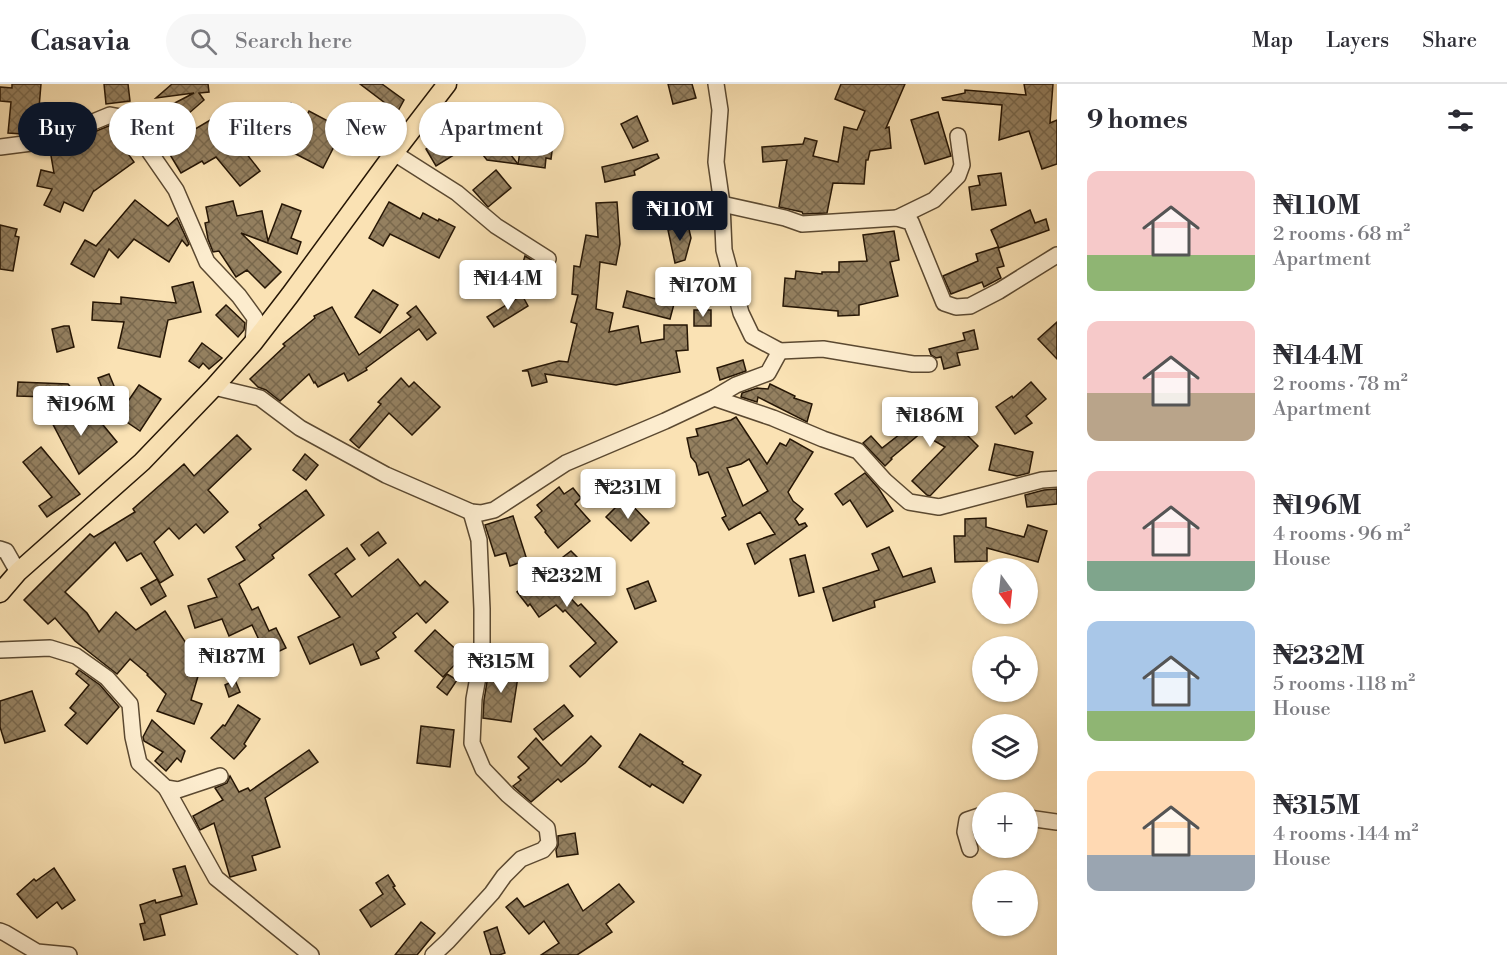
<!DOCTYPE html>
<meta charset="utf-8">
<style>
:root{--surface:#fff;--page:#f7f7f7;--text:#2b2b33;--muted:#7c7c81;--line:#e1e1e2;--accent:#111827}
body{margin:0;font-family:"Libre Bodoni",serif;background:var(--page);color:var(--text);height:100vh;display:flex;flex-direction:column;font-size:22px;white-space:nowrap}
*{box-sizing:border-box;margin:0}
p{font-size:20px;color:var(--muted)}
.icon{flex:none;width:33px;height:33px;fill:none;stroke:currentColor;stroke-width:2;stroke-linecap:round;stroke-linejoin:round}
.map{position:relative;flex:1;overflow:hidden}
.drawer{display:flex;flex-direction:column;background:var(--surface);width:450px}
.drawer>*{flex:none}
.hud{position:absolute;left:18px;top:18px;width:570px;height:54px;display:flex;gap:12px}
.needle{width:39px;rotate:165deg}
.fabs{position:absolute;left:972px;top:474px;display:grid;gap:12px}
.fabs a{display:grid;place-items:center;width:66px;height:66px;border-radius:50%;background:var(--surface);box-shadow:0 2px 4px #0004;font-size:30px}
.price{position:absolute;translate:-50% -51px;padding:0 14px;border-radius:6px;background:#fff;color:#222;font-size:20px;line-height:39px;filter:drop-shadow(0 2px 3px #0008)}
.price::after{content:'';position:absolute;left:50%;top:36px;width:18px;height:14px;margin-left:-9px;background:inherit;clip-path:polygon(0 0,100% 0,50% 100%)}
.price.selected{background:var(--accent);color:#fff}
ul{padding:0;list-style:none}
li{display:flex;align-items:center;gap:18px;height:150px;padding:0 30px}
li span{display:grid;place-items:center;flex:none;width:168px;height:120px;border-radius:12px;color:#555}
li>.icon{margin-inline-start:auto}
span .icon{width:72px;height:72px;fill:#fffc;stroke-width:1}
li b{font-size:26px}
h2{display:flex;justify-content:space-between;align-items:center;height:72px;padding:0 30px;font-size:26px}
.chip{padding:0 21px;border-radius:27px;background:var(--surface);box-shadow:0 2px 4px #0004;font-size:21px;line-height:54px}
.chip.selected{background:var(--accent);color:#fff}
header{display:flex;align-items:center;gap:36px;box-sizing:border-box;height:84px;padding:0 30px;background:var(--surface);border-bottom:2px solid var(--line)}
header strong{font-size:28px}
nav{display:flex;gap:33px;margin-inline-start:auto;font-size:21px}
.search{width:420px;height:54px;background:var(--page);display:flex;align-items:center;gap:15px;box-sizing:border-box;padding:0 21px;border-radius:33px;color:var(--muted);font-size:22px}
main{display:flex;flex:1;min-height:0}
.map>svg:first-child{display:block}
.building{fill:url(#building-cross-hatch);stroke:#261605;stroke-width:1.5;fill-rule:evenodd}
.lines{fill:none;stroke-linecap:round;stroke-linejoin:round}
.minor-casing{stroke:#5b4931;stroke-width:18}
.major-casing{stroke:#261605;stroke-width:21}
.minor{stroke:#fcecce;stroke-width:15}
.major{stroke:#fae2b4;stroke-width:18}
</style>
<header>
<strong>Casavia</strong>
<div class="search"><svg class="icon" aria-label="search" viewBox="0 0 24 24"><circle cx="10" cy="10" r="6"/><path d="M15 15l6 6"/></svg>Search here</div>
<nav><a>Map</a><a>Layers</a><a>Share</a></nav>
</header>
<main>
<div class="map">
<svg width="1057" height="871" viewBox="0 0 1057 871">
<defs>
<pattern id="building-cross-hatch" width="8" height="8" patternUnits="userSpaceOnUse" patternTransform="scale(1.5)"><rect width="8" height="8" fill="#948060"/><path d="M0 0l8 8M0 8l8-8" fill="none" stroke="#79684d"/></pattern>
</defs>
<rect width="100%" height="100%" fill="#fae2b4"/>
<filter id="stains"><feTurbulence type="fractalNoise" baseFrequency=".00333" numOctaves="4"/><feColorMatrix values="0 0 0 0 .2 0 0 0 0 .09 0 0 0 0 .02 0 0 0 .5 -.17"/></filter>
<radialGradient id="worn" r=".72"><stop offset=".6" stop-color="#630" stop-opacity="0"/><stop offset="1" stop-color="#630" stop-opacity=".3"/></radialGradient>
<g class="building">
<polygon points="12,0 41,0 37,48 23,50 8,49 11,18 0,17 0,3 12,4"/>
<polygon points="104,0 128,0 130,17 106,20"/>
<polygon points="172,0 208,0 209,8 199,9 204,16 180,37 167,23 194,9 156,14"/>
<polygon points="360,0 382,0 404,16 381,58 369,52 385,19"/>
<polygon points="668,0 692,0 696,14 673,20"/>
<polygon points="841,0 905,0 886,44 889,43 891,64 870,67 868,76 866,76 864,100 833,99 827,129 803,130 802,128 779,123 787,76 763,78 762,63 803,60 805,54 817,57 813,72 838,78 844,43 857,46 865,27 835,15"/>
<polygon points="1024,0 1053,0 1050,39 1057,36 1057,80 1042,85 1029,47 999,56 1002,21 943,16 942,14 965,9 965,6 1026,11"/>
<polygon points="291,19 307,31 309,27 343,45 323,84 282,63 278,67 260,53 263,49 252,41 268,20 282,31"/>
<polygon points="938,28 951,72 925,80 911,36"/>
<polygon points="217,32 238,66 242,64 260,87 240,102 216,73 204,80 202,77 181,89 169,69 189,58 185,51"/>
<polygon points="637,32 648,57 633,64 621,40"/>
<polygon points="111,41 121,43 133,54 135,58 124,64 134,78 94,107 94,106 83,127 64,118 60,128 44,121 52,105 37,102 41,86 54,89 50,66"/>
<polygon points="345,43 356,48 350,60 339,54"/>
<polygon points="493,48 518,80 487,76 475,61"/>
<polygon points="523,48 554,52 551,75 546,74 545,84 518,80"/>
<polygon points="447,52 457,69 436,82 426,65"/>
<polygon points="657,70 659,74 634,87 635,91 605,98 602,83"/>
<polygon points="496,86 511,104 488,123 473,106"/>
<polygon points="1001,89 1006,121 972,126 969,103 980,101 978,92"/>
<polygon points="135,116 168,142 177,134 189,160 187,162 182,156 169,178 134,155 118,174 109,165 94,193 71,180 85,156 96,162"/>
<polygon points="233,117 237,132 262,127 268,157 282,120 301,127 291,154 301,158 297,170 241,149 281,188 265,204 247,186 236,193 219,167 213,168 208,155 205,139 209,138 206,123"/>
<polygon points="389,118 420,135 423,129 438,137 439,135 455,143 439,174 390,150 383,162 369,154"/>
<polygon points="617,118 620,160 616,181 600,178 596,225 613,229 609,248 638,242 641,259 664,255 664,241 687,241 688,266 676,267 680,288 616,301 545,290 547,298 532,302 528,287 522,287 559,277 568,278 577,240 571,238 578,211 572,210 574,182 580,183 586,151 598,153 596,119"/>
<polygon points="1030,126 1035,139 1046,135 1049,146 999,164 991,146"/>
<polygon points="0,141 17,145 15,152 19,153 13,187 0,185"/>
<polygon points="688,141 691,154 685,176 675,179 668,146"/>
<polygon points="894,147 899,176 890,178 898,212 859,221 859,231 838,232 838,227 783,222 785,194 795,195 796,187 822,190 822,188 839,188 839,178 867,177 863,151"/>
<polygon points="998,163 1004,182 997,184 1001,194 984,203 982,198 951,210 943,192 978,177 976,170"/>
<polygon points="525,172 543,183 540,191 521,185"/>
<polygon points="193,198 201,228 168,236 160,273 118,264 124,238 92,236 93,218 121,220 121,213 176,219 172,203"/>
<polygon points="373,206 398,221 380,249 355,233"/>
<polygon points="627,207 674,220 670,235 623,223"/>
<polygon points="522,211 528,222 494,243 487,233"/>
<polygon points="226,221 245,239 244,246 238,253 216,231"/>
<polygon points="416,222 436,249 427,256 419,245 366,284 367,286 348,297 344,289 318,303 315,298 314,299 309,290 280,317 266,306 258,303 250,295 285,262 283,260 315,234 314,232 332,223 359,271 411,233 407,229"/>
<rect x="694" y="226" width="17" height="16"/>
<polygon points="1057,238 1057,275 1038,255"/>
<polygon points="64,242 69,242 74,263 57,268 52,245"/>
<polygon points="974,246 978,265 957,269 960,281 944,285 941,273 936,274 931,271 929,265 965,256 963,249"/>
<polygon points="202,259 222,274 209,285 203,279 199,284 189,277"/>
<polygon points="743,276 746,287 720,296 717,284"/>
<polygon points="109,290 119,314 106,314 98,294"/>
<polygon points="401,294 409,303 414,298 440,323 412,351 389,329 359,364 350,356 381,320 378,318"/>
<polygon points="18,298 68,300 80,314 17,312"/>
<polygon points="1031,298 1046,315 1026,332 1032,339 1015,350 996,323 1012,312 1013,314"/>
<polygon points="770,300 795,312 794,314 812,320 807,338 758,313 757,318 741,313 742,309 757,304 768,305"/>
<polygon points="139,301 161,315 140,347 118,332"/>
<polygon points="68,318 82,343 81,347 94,336 99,336 117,358 79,390 47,329"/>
<polygon points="923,321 942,336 944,334 959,343 978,362 930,412 927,411 912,397 945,363 921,349 891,374 892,375 885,382 863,359 871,352 882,364 913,340 910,338"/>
<path d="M736,333l31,47 13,-21 6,3 4,-7 23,13 -25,40 5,9 10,8 -8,10 4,6 6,-2 2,3 -52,38 -8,-20 28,-10 -15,-22 -31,18 -7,-12 4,-2 -18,-44 -9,3 -3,-12 -5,-6 -4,-19 11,-2 -2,-7 35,-9zM749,375l19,32 -25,15 -16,-38 14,-4z"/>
<polygon points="237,351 251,365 208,406 228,428 204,449 196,440 179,455 169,444 154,458 173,491 160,499 141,469 127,477 115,458 65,508 87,529 99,548 116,528 136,546 165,527 201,582 191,616 202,620 194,640 157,627 166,610 147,591 148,590 130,575 117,590 75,557 55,534 48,540 24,516 90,450 94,453 135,428 133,425 184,380 194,392"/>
<polygon points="995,360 1033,368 1029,389 1017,392 989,386"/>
<polygon points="41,363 80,410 47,433 39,422 52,413 23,378"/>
<polygon points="305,370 318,381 306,396 293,386"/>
<polygon points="865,389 879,405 893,427 867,443 850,416 843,421 835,410"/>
<polygon points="559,403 564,410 573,404 581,414 575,420 590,437 558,464 545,448 546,447 535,433 542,427 537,421"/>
<polygon points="1057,405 1057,420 1027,423 1025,411 1044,406"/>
<polygon points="306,406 324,431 272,471 274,474 239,500 252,526 258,523 269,547 276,544 286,564 267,573 252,541 229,552 222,535 195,544 188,522 217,513 208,495 245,476 236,463 261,444 259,441"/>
<polygon points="625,414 649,439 631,457 606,433"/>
<polygon points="513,432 527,476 510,482 506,469 495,472 485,441"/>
<polygon points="986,434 986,443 1024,453 1028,441 1047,447 1038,478 987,464 987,477 955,478 954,452 965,452 965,435"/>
<polygon points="378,448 386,459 369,472 361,461"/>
<polygon points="889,463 903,493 931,484 935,498 874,517 875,523 833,537 823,504 879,486 872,470"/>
<polygon points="347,464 355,475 335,490 352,513 398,475 420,502 425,497 448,518 426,539 417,529 393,549 396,553 376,568 379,574 361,581 353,560 310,580 298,553 340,533 309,491"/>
<polygon points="571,467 584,480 560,503 578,522 581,520 617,558 580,593 570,582 596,559 565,526 563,528 556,521 539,533 530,520 528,522 517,508"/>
<polygon points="805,471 814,508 799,512 790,475"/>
<polygon points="157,495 166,512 151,521 141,504"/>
<polygon points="648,497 656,517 635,525 627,505"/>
<polygon points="435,546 463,572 443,593 415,567"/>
<polygon points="512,573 519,586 511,638 483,634 484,616 488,592 511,595 502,579"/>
<polygon points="79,586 100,601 119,623 87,660 65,641 76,629 70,624 89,601 76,590"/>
<polygon points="447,590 457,596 447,611 437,603"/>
<polygon points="235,596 240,608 229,613 225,601"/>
<polygon points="32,607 45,647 5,659 0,643 0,617"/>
<polygon points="238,621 260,635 244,660 246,662 234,675 211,654 223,641 225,642"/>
<polygon points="564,621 573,632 543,656 534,645"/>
<polygon points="152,636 185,667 181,678 177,674 166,687 155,677 163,668 144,657 143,653"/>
<polygon points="421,642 454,646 450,683 417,679"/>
<polygon points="640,650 683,678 682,680 701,691 683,719 652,700 650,703 619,683"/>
<polygon points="591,652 601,662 585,679 561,698 558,695 531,718 513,702 521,696 518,693 529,684 518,673 536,654 561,682"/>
<polygon points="309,666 318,678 265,714 280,763 252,772 256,786 230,793 214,739 200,746 193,732 223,716 215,704 227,699 230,692 239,708 248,704 250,707"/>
<polygon points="575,749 578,770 557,773 556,766 558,761 558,752"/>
<polygon points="185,782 197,820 160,831 165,851 144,856 140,840 145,839 140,821 155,816 156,819 182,812 173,785"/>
<polygon points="54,784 75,816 62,825 57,818 37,834 17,810 34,795 36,797"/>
<polygon points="388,791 395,802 393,803 405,820 371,843 360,826 383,810 376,799"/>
<polygon points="568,800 583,827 619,800 634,818 606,840 612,848 577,871 541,871 559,859 544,837 529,850 506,823 517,814 524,823"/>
<polygon points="421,838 435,849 417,871 395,871"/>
<polygon points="497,843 505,869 499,871 491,871 484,848"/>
</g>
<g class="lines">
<g class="minor-casing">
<g id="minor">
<polyline points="716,0 720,26 716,78 722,120 724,166 741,229 752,252 780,267 823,265 913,280 929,280"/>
<polyline points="0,63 47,57 110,31 126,34 141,48 149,67 176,106 207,178 239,212 255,234 253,259"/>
<polyline points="394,69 457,109 496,142 548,175"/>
<polyline points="722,120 785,134 802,140 897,134 911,138 944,219 956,223 970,222 999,207 1057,171"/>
<polyline points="897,134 934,116 958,92 962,81 958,52"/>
<polyline points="214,303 260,314 300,344 386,391 471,428 481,429 494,426 566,379 665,337 714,314 736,301 768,289 780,267"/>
<polyline points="714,314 773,334 823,355 858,367 885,397 909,418 939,423 1042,396 1057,395"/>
<polyline points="0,465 6,467 18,488"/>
<polyline points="0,566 50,564 76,572 107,594 130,620 133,653 139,679 166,704 178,706 220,692"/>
<polyline points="166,704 216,794 311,871"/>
<polyline points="1028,734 1057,738"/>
<polyline points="970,765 965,748 967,736 982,731"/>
<polyline points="0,847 5,849 37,868 69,871"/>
<polyline points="433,871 448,857 492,809 504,792 521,775 543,766 549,759 547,744 508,711 483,685 472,659 474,615 482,571 482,525 479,456 471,428"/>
</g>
</g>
<g class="major-casing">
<polyline id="major" points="0,509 18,488 142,378 214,303 253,259 290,211 394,69 447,0"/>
</g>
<use href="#minor" class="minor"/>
<use href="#major" class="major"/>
</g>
<rect width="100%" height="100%" filter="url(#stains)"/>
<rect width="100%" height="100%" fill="url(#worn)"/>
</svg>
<div class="fabs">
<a><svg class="needle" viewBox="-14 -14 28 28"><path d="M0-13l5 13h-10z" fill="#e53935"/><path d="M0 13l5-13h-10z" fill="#7c7c81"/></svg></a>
<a><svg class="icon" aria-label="locate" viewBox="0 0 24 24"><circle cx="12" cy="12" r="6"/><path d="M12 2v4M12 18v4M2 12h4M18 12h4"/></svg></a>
<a><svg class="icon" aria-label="layers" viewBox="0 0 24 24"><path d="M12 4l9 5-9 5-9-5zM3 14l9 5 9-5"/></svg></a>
<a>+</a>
<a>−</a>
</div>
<b class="price selected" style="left:680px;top:158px">₦110M</b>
<b class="price" style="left:508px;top:227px">₦144M</b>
<b class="price" style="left:703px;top:234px">₦170M</b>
<b class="price" style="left:81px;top:353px">₦196M</b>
<b class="price" style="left:930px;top:364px">₦186M</b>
<b class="price" style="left:628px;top:436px">₦231M</b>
<b class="price" style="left:567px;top:524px">₦232M</b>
<b class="price" style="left:232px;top:605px">₦187M</b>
<b class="price" style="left:501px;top:610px">₦315M</b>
<div class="hud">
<a class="chip selected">Buy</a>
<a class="chip">Rent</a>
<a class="chip">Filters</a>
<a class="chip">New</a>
<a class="chip">Apartment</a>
</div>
</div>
<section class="drawer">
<h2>9 homes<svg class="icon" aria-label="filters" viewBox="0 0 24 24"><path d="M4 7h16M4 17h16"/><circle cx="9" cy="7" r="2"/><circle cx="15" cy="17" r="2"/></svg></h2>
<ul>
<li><span style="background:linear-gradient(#f6c9c9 70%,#8fb573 0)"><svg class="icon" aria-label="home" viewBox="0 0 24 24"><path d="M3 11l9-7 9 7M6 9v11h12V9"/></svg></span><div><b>₦110M</b><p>2 rooms · 68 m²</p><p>Apartment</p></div></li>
<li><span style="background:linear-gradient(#f6c9c9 60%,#b9a48a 0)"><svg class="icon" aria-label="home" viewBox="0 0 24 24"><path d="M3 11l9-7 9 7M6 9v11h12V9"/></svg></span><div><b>₦144M</b><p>2 rooms · 78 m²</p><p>Apartment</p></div></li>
<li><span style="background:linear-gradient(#f6c9c9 75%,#7fa58c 0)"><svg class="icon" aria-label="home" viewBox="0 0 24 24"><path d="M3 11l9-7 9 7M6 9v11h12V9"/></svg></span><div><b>₦196M</b><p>4 rooms · 96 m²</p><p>House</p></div></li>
<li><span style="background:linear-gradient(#a9c7e8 75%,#8fb573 0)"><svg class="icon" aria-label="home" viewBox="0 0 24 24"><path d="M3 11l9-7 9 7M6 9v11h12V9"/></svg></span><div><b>₦232M</b><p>5 rooms · 118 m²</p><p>House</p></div></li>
<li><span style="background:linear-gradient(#ffd9b3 70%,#9aa5b1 0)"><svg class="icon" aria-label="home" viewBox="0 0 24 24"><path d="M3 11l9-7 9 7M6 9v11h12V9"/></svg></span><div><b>₦315M</b><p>4 rooms · 144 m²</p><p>House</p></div></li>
</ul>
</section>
</main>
